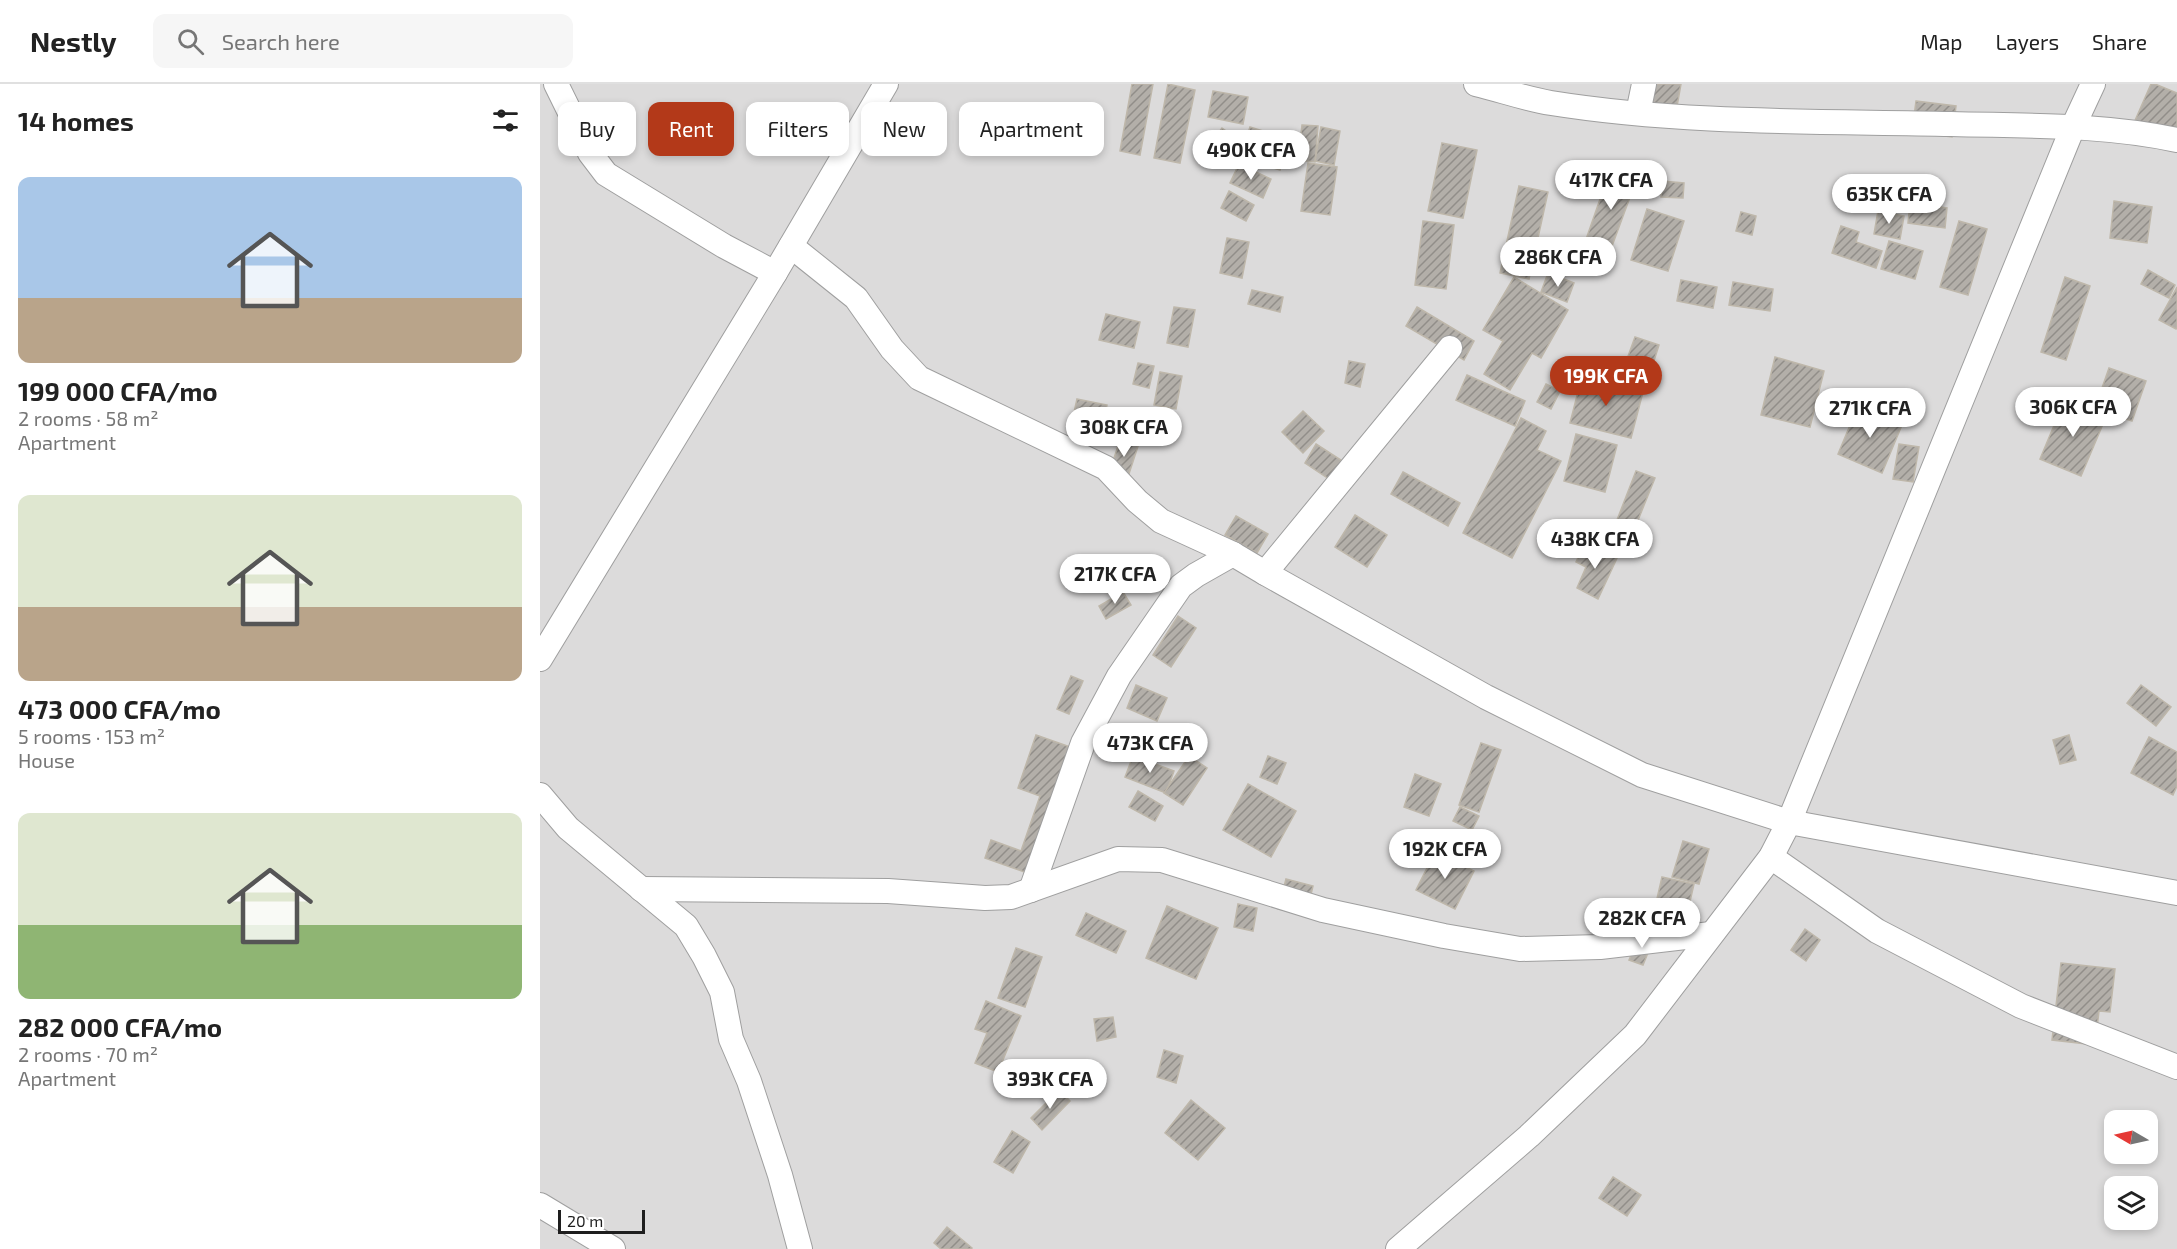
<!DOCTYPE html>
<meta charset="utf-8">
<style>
:root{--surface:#fff;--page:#f6f6f6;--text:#222;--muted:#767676;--line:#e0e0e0;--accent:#b33919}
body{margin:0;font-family:"Exo 2",sans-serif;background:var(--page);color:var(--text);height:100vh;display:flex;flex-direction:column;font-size:22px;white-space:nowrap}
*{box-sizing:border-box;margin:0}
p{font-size:20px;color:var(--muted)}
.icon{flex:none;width:33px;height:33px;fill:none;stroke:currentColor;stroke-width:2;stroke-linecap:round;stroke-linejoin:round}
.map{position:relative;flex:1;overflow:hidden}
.drawer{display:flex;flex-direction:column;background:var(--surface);width:540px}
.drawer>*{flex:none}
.hud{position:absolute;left:18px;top:18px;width:570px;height:54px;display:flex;gap:12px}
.needle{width:39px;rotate:279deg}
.buttons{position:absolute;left:1564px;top:1026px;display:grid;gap:12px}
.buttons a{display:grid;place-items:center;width:54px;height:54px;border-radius:12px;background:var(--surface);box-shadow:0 3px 9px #0003;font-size:30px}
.scale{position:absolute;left:18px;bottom:15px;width:87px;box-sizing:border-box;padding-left:6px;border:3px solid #1e1e1e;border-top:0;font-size:16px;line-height:21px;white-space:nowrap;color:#1e1e1e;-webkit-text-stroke:4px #fff;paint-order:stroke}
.price{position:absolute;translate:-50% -51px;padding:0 14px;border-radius:21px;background:#fff;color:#222;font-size:20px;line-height:39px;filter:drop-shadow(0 2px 3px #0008)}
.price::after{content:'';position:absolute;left:50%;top:36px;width:18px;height:14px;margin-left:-9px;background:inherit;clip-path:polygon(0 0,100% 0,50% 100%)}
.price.selected{background:var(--accent);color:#fff}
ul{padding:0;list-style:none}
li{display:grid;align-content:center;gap:12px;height:318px;padding:0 18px}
li span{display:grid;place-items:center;height:186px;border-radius:12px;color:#555}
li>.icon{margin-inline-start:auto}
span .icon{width:108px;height:108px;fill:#fffc;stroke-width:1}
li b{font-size:26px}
h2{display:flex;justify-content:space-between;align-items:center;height:72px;padding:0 18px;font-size:26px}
.chip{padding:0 21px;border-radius:12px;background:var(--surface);box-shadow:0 3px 9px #0003;font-size:21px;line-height:54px}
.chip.selected{background:var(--accent);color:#fff}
header{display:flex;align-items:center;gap:36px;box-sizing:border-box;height:84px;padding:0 30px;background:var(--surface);border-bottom:2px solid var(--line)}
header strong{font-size:28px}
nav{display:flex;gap:33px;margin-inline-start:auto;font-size:21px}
.search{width:420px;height:54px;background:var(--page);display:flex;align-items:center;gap:15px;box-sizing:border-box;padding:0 21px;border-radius:12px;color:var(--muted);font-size:22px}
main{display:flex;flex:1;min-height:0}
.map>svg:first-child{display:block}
.residential{fill:#dcdbdb;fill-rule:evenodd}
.building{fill:url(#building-hatch);stroke:#beb7aa;stroke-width:1.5}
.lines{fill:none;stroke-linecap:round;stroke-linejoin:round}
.street-casing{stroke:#9f9f9f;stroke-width:26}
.street{stroke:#fff;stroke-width:24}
</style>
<header>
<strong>Nestly</strong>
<div class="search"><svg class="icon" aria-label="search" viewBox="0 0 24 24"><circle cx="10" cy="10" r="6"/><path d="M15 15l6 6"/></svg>Search here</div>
<nav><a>Map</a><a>Layers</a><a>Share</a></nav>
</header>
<main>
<section class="drawer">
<h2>14 homes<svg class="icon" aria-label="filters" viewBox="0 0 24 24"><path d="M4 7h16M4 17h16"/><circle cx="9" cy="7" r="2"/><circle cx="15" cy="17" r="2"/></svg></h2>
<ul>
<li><span style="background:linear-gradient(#a9c7e8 65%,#b9a48a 0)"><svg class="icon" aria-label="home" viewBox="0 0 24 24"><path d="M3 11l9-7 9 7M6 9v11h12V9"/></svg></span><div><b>199 000 CFA/mo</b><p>2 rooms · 58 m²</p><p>Apartment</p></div></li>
<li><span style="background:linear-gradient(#dfe7d0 60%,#b9a48a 0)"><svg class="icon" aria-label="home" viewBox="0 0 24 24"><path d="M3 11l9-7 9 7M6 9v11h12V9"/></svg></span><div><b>473 000 CFA/mo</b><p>5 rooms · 153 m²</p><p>House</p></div></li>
<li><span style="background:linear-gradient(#dfe7d0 60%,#8fb573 0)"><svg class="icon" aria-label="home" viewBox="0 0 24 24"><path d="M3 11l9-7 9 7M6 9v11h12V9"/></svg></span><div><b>282 000 CFA/mo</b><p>2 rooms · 70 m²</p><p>Apartment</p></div></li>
</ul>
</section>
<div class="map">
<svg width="1637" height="1165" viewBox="0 0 1637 1165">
<defs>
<pattern id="building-hatch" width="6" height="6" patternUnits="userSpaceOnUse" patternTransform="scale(1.5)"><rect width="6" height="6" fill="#b3afa9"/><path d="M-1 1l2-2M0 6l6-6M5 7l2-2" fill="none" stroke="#918e89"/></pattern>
</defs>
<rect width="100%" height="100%" fill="#eeede5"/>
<path class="residential" d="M0,0h1637v1165h-1637zM1575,1036h33v34h-33zM1575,1102h33v34h-33z"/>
<g class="building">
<polygon points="592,0 613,0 600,71 580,67"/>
<polygon points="628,0 655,6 640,79 614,74"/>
<polygon points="1114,0 1141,0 1136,28 1110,23"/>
<polygon points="1611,0 1615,0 1637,9 1637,43 1631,57 1593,41"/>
<polygon points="673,7 708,13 703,40 668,33"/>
<polygon points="1376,17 1416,22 1412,53 1372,48"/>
<polygon points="762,41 778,42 775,78 758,76"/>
<polygon points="710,43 749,55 740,86 700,74"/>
<polygon points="781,43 800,47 794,81 775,77"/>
<polygon points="682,44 699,56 691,67 674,55"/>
<polygon points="902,59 937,66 923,134 888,127"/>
<polygon points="768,79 797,83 790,131 761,127"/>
<polygon points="1080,79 1100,86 1068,173 1043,164 1066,98 1072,100"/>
<polygon points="699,80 731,95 723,114 690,99"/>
<polygon points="1122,97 1144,99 1143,114 1121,113"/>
<polygon points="979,102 1008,108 989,195 960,189"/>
<polygon points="689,107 714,121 706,137 681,124"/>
<polygon points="1574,117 1612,123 1607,159 1570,154"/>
<polygon points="1370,119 1407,124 1405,144 1368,139"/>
<polygon points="1107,125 1144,137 1128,187 1091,176"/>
<polygon points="1338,127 1364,132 1360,155 1334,150"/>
<polygon points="1201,128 1216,132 1212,151 1196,147"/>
<polygon points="883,137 914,141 906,205 875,201"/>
<polygon points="1419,137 1447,145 1428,211 1400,203"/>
<polygon points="1301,142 1319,148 1316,158 1342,167 1336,184 1292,169"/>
<polygon points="687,154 709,158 702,194 680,189"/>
<polygon points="1349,157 1383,167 1375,195 1341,185"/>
<polygon points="1608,186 1635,201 1629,214 1601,200"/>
<polygon points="1008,189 1034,199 1027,218 1001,208"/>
<polygon points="974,193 1028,226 1001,274 992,269 970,306 944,290 963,257 943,246"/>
<polygon points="1525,193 1550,202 1526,276 1501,268"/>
<polygon points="1141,196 1177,203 1173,224 1137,217"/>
<polygon points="1193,198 1233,205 1230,227 1189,221"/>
<polygon points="1637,203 1637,243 1636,245 1619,236"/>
<polygon points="712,206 743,213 740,228 708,220"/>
<polygon points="634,223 655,226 648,263 627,259"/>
<polygon points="877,223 934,257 924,276 866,242"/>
<polygon points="566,230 600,238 594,264 559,256"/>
<polygon points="1095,253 1119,261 1112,283 1087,275"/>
<polygon points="1235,273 1284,287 1270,343 1221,331"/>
<polygon points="809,277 825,280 820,303 805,299"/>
<polygon points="598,279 614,282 609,304 593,300"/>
<polygon points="1569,284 1606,297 1592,337 1555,324"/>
<polygon points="620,288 642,292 636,325 614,321"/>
<polygon points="927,291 985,317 975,342 916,316"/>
<polygon points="1042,292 1103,308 1091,354 1030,339"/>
<polygon points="1006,300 1020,307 1011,325 997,318"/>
<polygon points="537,315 567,321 563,339 533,333"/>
<polygon points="1525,315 1566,333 1541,392 1500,375"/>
<polygon points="1318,322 1362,341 1342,389 1298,370"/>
<polygon points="763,327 784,347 763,369 742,348"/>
<polygon points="981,334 1006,347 997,366 1021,377 972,474 923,449"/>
<polygon points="583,347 601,353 585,402 567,395"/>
<polygon points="1036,350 1077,361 1065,408 1024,397"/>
<polygon points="776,360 807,380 795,399 765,379"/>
<polygon points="1359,360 1379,363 1373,398 1353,395"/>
<polygon points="1096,387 1115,394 1088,461 1070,454"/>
<polygon points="863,388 920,419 908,442 851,410"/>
<polygon points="815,431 847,451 827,483 795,463"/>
<polygon points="696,432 728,450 717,469 685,451"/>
<polygon points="1045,459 1077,474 1058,515 1037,504 1046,483 1036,478"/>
<polygon points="583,508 591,521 566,535 559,522"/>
<polygon points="638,532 656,544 631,583 613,571"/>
<polygon points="531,592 543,597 529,630 517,625"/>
<polygon points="596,601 627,614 617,637 587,624"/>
<polygon points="1601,601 1631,623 1616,642 1587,619"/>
<polygon points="570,641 583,649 569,671 556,663"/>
<polygon points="496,651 533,664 490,790 445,774 451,756 481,767 500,712 478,704"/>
<polygon points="1529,651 1536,676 1520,680 1513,656"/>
<polygon points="1609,653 1637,668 1637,702 1633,711 1591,689"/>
<polygon points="941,659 961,666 939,728 919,721"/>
<polygon points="593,672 634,687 626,709 585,693"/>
<polygon points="649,672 667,684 643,721 624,709"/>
<polygon points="728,672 746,679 737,700 720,693"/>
<polygon points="875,690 901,700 889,732 864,723"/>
<polygon points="708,700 756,727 731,773 683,746"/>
<polygon points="598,707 623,722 615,737 589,723"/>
<polygon points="920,723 939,732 932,746 913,737"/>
<polygon points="1143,757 1169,765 1159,800 1132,793"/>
<polygon points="895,768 934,787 915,825 876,806"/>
<polygon points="1122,793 1154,800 1142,852 1110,845"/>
<polygon points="746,795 773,802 766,831 738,825"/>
<polygon points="698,820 717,824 713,847 694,843"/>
<polygon points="627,822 678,844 656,895 606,874"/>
<polygon points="546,829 586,847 576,869 536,851"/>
<polygon points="1265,845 1280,856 1266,877 1251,866"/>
<polygon points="1101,848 1114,854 1103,881 1089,876"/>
<polygon points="476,864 502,873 485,923 458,914"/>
<polygon points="1521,879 1575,885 1570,928 1559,927 1555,961 1512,956"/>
<polygon points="446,917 481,932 458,988 435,979 447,949 435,945"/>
<polygon points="573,933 576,953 557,957 554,935"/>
<polygon points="624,966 643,972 636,999 617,993"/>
<polygon points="519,1006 530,1017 502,1046 491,1034"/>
<polygon points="651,1016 685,1044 658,1076 625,1049"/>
<polygon points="472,1047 490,1058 473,1089 454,1078"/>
<polygon points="1073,1093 1101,1111 1087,1132 1059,1114"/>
<polygon points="407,1143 432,1164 431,1165 401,1165 394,1159"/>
</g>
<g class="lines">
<g class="street-casing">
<g id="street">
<polyline points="16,0 50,69 66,90 184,162 235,189"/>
<path d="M936,0c25,6 50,15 75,19 131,21 267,18 400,21 75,2 152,0 226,16"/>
<polyline points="1098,29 1104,0"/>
<polyline points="251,162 316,214 352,265 379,294 566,384 597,417 621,437 693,470 725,489 910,264"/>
<polyline points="725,489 946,613 1102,691 1249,738 1637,809"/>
<polyline points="0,575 235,189 346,0"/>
<polyline points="0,711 28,744 146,842 164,872 182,908 191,955 209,997 240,1091 260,1165"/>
<polyline points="1231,773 1337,847 1481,922 1637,983"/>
<polyline points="101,805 348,807 445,814 471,813 578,775 622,776 783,826 904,852 980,865 1060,863 1171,850"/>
<polyline points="491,806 543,659 579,592 641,502 656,491 693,470"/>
<polyline points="0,1121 73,1165"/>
<polyline points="858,1165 989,1052 1095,951 1231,773 1249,738 1533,43 1553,0"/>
</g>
</g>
<use href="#street" class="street"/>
</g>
</svg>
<div class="buttons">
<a><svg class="needle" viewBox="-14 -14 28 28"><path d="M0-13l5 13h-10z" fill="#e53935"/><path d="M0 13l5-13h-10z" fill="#767676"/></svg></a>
<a><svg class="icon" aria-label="layers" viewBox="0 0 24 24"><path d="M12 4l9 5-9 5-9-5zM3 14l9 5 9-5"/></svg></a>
</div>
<div class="scale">20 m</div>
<b class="price" style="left:711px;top:97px">490K CFA</b>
<b class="price" style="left:1071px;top:127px">417K CFA</b>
<b class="price" style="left:1349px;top:141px">635K CFA</b>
<b class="price" style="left:1018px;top:204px">286K CFA</b>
<b class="price selected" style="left:1066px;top:323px">199K CFA</b>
<b class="price" style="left:1533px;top:354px">306K CFA</b>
<b class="price" style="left:1330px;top:355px">271K CFA</b>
<b class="price" style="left:584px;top:374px">308K CFA</b>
<b class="price" style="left:1055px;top:486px">438K CFA</b>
<b class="price" style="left:575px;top:521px">217K CFA</b>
<b class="price" style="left:610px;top:690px">473K CFA</b>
<b class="price" style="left:905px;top:796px">192K CFA</b>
<b class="price" style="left:1102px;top:865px">282K CFA</b>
<b class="price" style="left:510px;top:1026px">393K CFA</b>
<div class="hud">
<a class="chip">Buy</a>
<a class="chip selected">Rent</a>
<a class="chip">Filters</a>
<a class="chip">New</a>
<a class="chip">Apartment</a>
</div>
</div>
</main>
